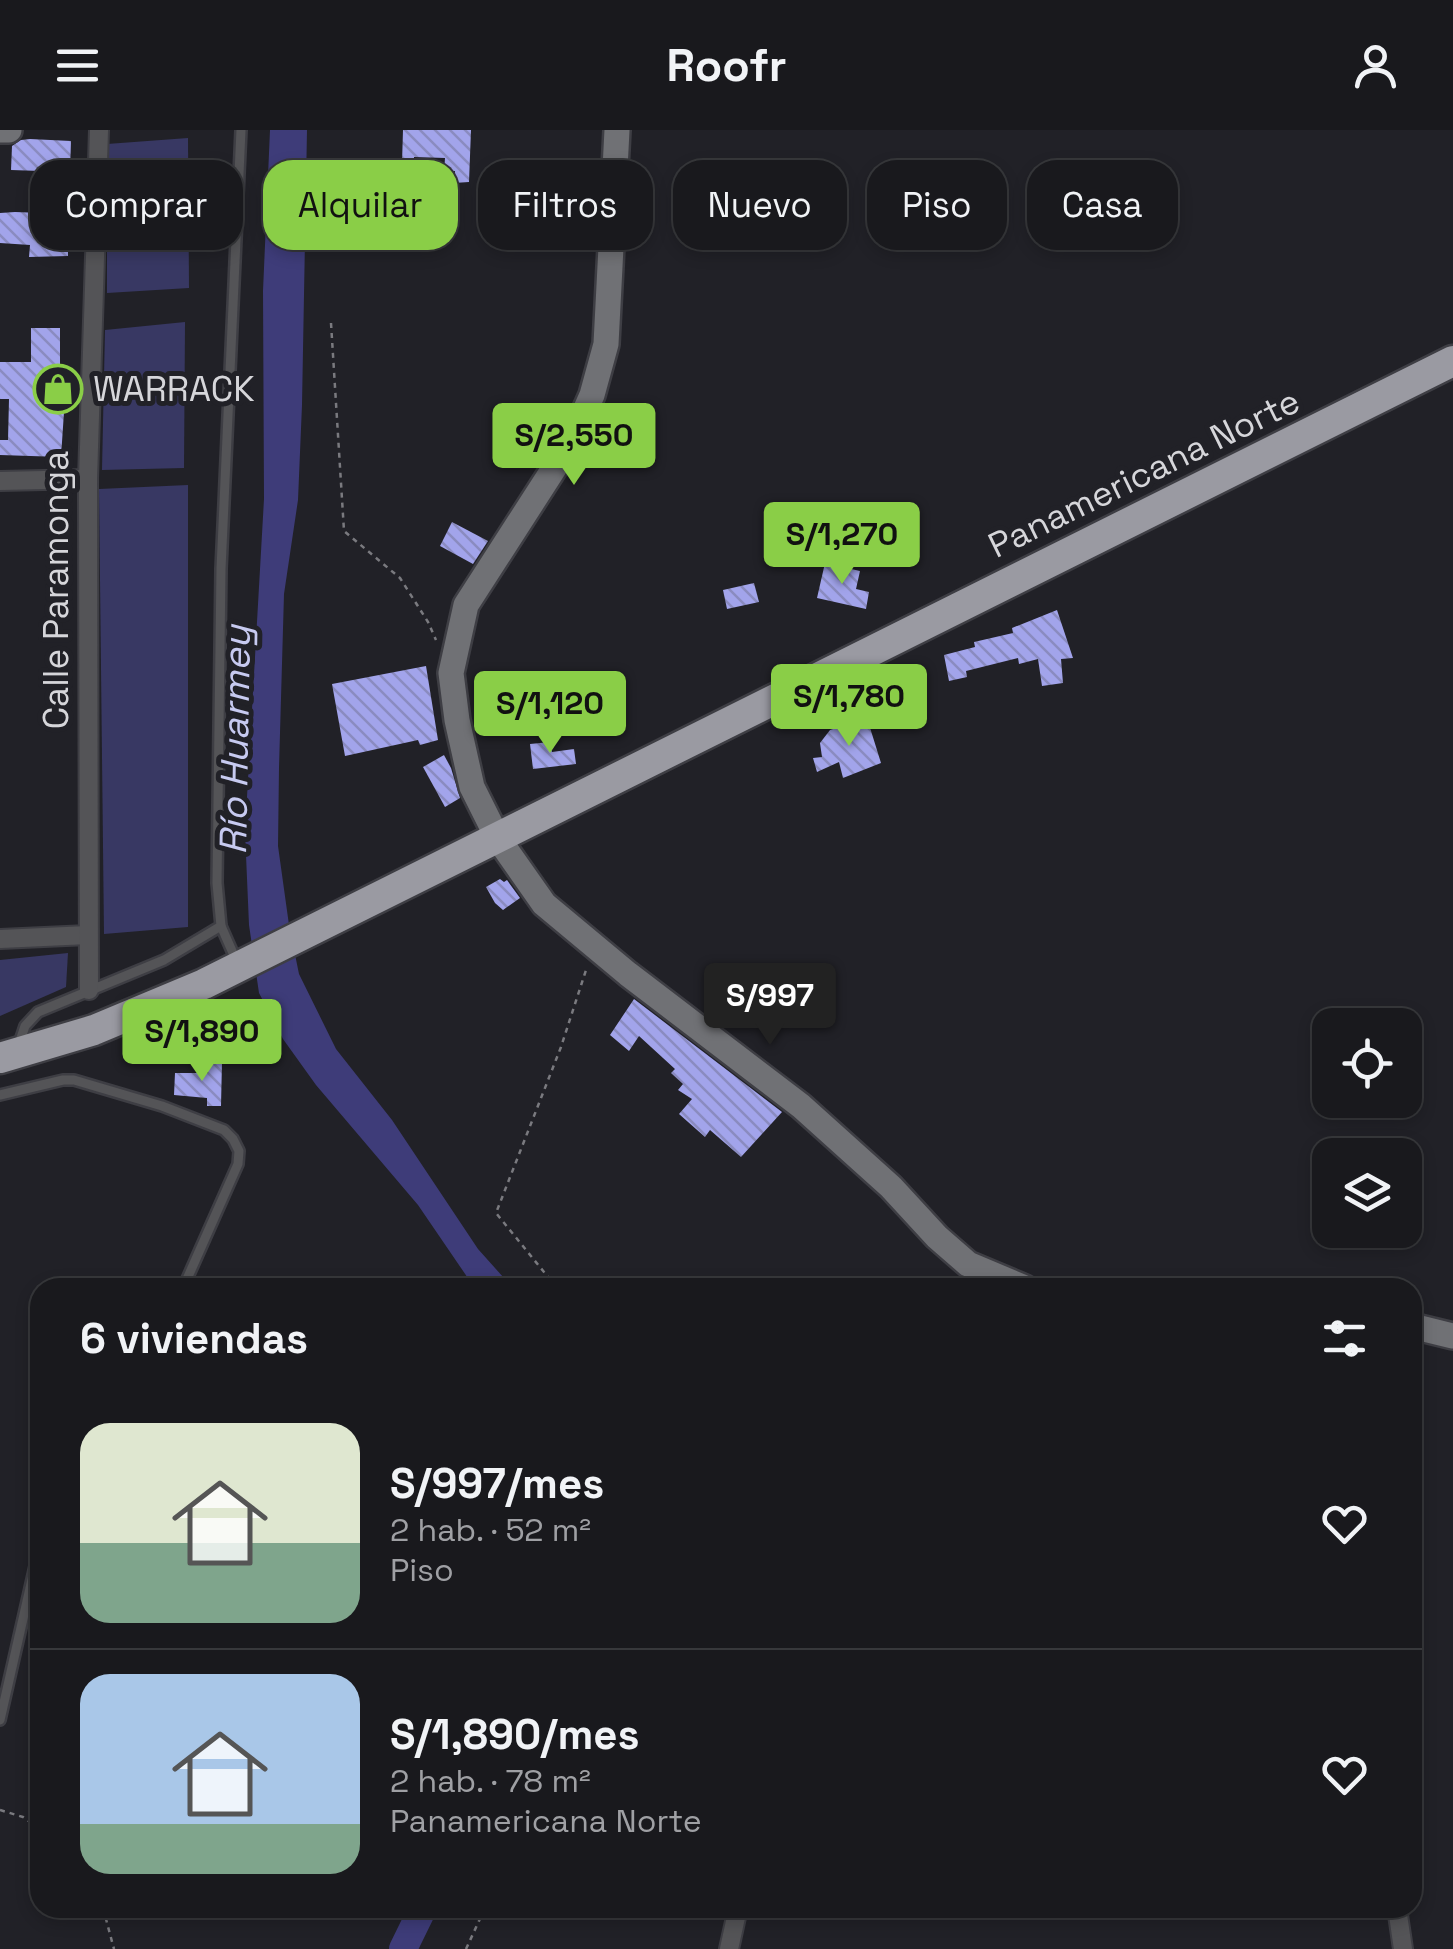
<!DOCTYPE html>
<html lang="es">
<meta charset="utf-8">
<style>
:root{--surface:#19191d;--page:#222226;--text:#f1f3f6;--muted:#9fa0a4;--line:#37383b;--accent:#8ace47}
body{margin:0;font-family:"Space Grotesk",sans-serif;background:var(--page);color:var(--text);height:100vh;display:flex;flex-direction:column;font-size:38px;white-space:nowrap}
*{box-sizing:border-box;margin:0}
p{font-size:32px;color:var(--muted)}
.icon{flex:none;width:55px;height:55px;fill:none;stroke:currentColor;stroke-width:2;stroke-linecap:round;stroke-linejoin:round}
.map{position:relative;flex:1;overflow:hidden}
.drawer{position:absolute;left:30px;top:1148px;width:1392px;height:640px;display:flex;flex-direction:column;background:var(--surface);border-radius:30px;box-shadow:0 5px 15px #0003,0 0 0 2px var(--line)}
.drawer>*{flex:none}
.banner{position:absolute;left:30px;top:30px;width:1395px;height:90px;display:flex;gap:20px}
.tools{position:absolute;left:1312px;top:878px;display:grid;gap:20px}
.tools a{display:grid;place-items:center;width:110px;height:110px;border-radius:20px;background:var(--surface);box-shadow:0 5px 15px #0003,0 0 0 2px var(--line);font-size:50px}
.price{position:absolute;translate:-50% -85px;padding:0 22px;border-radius:10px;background:var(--accent);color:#111;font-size:32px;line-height:65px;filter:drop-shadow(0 2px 5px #0008)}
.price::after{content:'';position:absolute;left:50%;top:60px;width:30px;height:22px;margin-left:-15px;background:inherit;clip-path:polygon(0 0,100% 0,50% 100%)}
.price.selected{background:#222;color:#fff}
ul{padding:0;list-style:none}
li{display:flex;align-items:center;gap:30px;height:250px;padding:0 50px}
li+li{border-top:2px solid var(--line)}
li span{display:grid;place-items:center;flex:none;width:280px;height:200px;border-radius:30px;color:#555}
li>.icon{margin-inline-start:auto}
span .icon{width:120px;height:120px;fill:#fffc;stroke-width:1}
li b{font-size:42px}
h2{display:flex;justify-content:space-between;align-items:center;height:120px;padding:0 50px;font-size:42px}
.chip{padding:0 35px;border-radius:30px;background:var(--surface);box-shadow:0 5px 15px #0003,0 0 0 2px var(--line);font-size:35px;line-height:90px}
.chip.selected{background:var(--accent);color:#111}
header{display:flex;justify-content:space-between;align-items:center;height:130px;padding:0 50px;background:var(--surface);font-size:45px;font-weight:600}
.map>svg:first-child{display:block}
.park{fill:#383863}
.water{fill:#3e3c79}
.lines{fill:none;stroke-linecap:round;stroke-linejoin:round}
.river{stroke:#3e3c79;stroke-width:28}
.building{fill:url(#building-back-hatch)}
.lane-casing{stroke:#3e3e44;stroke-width:14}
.street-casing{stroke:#3e3e44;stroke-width:22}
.secondary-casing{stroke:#3e3e44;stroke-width:30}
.highway-casing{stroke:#3e3e44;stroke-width:35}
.path{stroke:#7a7a7f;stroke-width:2.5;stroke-dasharray:5 5;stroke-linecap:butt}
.lane{stroke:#545457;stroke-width:9}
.street{stroke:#545457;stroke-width:18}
.secondary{stroke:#707175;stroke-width:25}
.highway{stroke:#9a9aa2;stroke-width:30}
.labels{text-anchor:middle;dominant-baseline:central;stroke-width:10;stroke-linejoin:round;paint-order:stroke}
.poi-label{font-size:35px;fill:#d6d6da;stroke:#212127;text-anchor:start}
.street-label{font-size:35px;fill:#d6d6da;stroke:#212127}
.water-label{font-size:38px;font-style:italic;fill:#c7caf0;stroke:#212127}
</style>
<header><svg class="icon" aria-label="menu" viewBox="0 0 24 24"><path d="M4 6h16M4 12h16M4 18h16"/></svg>Roofr<svg class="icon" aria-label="person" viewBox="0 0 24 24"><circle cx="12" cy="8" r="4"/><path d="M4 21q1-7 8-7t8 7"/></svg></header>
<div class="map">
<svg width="1453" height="1819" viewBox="0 0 1453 1819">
<defs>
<pattern id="building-back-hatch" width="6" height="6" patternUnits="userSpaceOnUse" patternTransform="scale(2.5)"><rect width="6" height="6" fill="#a2a4eb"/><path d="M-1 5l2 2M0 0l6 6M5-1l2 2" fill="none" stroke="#8a8bc0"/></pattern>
</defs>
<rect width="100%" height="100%" fill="#212127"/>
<g class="park">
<polygon points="188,8 189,158 107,163 107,14"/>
<polygon points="185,192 184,338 102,340 105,200"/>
<polygon points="188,355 188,797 104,804 99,359"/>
<polygon points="68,823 66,857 0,886 0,830"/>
</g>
<polygon class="water" points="270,0 307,0 302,275 298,370 284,464 279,638 278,716 289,795 299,844 336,919 392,990 478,1119 512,1157 474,1157 418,1075 316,955 283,909 259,863 249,795 245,702 264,369 263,161"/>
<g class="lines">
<polyline class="river" points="403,1819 423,1778"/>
</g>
<g class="building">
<polygon points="403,0 471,0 469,52 454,53 455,41 444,42 445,28 414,27 414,33 402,33"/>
<polygon points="30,9 71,11 70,42 11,40 12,16 21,10"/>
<polygon points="15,82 43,83 41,101 68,100 68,126 29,127 30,115 0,113 0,83"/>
<polygon points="31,198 60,198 60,259 63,259 64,282 61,327 0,325 0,310 8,310 9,269 0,269 0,232 31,232"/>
<polygon points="452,392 488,411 473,434 440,416"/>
<polygon points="825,433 860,441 856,459 869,462 866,479 817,468"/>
<polygon points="754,453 759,472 727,479 723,460"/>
<polygon points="1057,480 1073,528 1061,529 1063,553 1042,556 1038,529 1019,534 1018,528 966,541 967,547 949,551 944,525 975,517 974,512 1013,503 1012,498"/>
<polygon points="426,536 438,610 420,615 418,610 345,626 332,554"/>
<polygon points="867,588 881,633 843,648 839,632 817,642 813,628 822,627 820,613 830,600"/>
<polygon points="550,612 552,622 574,619 576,634 533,639 530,614"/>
<polygon points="444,625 451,638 460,668 445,677 423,637"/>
<polygon points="500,749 504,752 507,750 520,768 503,780 495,773 486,757"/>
<polygon points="634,869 782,982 741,1027 710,1000 705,1007 679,984 692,969 678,960 683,954 671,943 675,939 639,906 629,921 610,905"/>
<polygon points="208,931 222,932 221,976 207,976 207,968 174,965 175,943 208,943"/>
</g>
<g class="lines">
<g class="lane-casing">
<g id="lane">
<polyline points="221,796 236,830"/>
<polyline points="19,914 25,896 38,882 164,830 221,796 217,753 221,439 241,0"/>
<polyline points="0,965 63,950 74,950 162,976 224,1000 233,1009 239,1021 238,1034 183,1158"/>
<polyline points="0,1590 40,1414"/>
</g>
</g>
<g class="street-casing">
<g id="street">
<polyline points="0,351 88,349"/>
<polyline points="0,809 88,805"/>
<polyline points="89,860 88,349 99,0"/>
<polyline points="1397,1778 1403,1819"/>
<polyline points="729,1819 738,1778"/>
</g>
</g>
<g class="secondary-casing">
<g id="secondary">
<polyline points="0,0 9,0"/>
<polyline points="617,0 606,214 592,265 571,312 466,475 451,543 457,590 472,657 497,707 544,774 628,844 801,976 891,1057 937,1107 968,1134 1025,1158"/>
<polyline points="1412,1196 1453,1206"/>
</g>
</g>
<g class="highway-casing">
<polyline id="highway" points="0,928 94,900 204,854 1453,231"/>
</g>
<g class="path">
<polyline points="331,193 344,401 400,448 428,492 436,510"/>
<polyline points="557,1158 496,1083 561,917 587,837"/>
<polyline points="0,1680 23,1687 40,1699"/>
<polyline points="103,1778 114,1819"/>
<polyline points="466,1819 485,1778"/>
</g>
<use href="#lane" class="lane"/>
<use href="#street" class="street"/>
<use href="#secondary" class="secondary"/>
<use href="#highway" class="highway"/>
</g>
<defs>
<g id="shop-ring" transform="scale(2.5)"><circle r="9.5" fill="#212127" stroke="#8ace47" stroke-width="1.5"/><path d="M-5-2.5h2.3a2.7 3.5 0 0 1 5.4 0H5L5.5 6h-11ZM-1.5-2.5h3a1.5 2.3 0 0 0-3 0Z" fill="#8ace47"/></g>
</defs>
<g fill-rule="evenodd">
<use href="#shop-ring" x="58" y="259"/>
</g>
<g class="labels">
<g class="poi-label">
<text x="93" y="259">WARRACK</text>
</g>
<g class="street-label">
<text transform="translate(1144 343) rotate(-26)">Panamericana Norte</text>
<text transform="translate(56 460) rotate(-90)">Calle Paramonga</text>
</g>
<g class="water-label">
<text transform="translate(235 610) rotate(-89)">Río Huarmey</text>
</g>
</g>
</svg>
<div class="tools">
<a><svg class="icon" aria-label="locate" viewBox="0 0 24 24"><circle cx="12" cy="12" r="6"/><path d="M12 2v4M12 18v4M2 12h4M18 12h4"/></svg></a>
<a><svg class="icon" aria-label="layers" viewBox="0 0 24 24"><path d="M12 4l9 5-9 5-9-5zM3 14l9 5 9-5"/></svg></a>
</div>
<b class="price" style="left:574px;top:358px">S/2,550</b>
<b class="price" style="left:842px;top:457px">S/1,270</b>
<b class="price" style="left:849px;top:619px">S/1,780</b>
<b class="price" style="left:550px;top:626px">S/1,120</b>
<b class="price selected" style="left:770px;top:918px">S/997</b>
<b class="price" style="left:202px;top:954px">S/1,890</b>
<div class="banner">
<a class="chip">Comprar</a>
<a class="chip selected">Alquilar</a>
<a class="chip">Filtros</a>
<a class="chip">Nuevo</a>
<a class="chip">Piso</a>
<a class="chip">Casa</a>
</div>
<section class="drawer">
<h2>6 viviendas<svg class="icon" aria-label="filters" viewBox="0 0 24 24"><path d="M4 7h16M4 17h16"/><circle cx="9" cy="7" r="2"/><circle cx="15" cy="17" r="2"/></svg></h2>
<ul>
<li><span style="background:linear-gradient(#dfe7d0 60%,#7fa58c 0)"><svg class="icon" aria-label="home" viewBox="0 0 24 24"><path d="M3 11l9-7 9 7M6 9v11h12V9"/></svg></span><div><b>S/997/mes</b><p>2 hab. · 52 m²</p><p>Piso</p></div><svg class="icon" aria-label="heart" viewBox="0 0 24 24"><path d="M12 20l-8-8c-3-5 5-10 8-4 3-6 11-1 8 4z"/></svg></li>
<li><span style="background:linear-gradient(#a9c7e8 75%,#7fa58c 0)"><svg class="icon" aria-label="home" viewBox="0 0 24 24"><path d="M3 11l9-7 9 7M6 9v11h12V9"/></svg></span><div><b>S/1,890/mes</b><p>2 hab. · 78 m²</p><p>Panamericana Norte</p></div><svg class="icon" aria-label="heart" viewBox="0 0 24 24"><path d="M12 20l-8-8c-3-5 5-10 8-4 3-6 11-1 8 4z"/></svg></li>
</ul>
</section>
</div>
